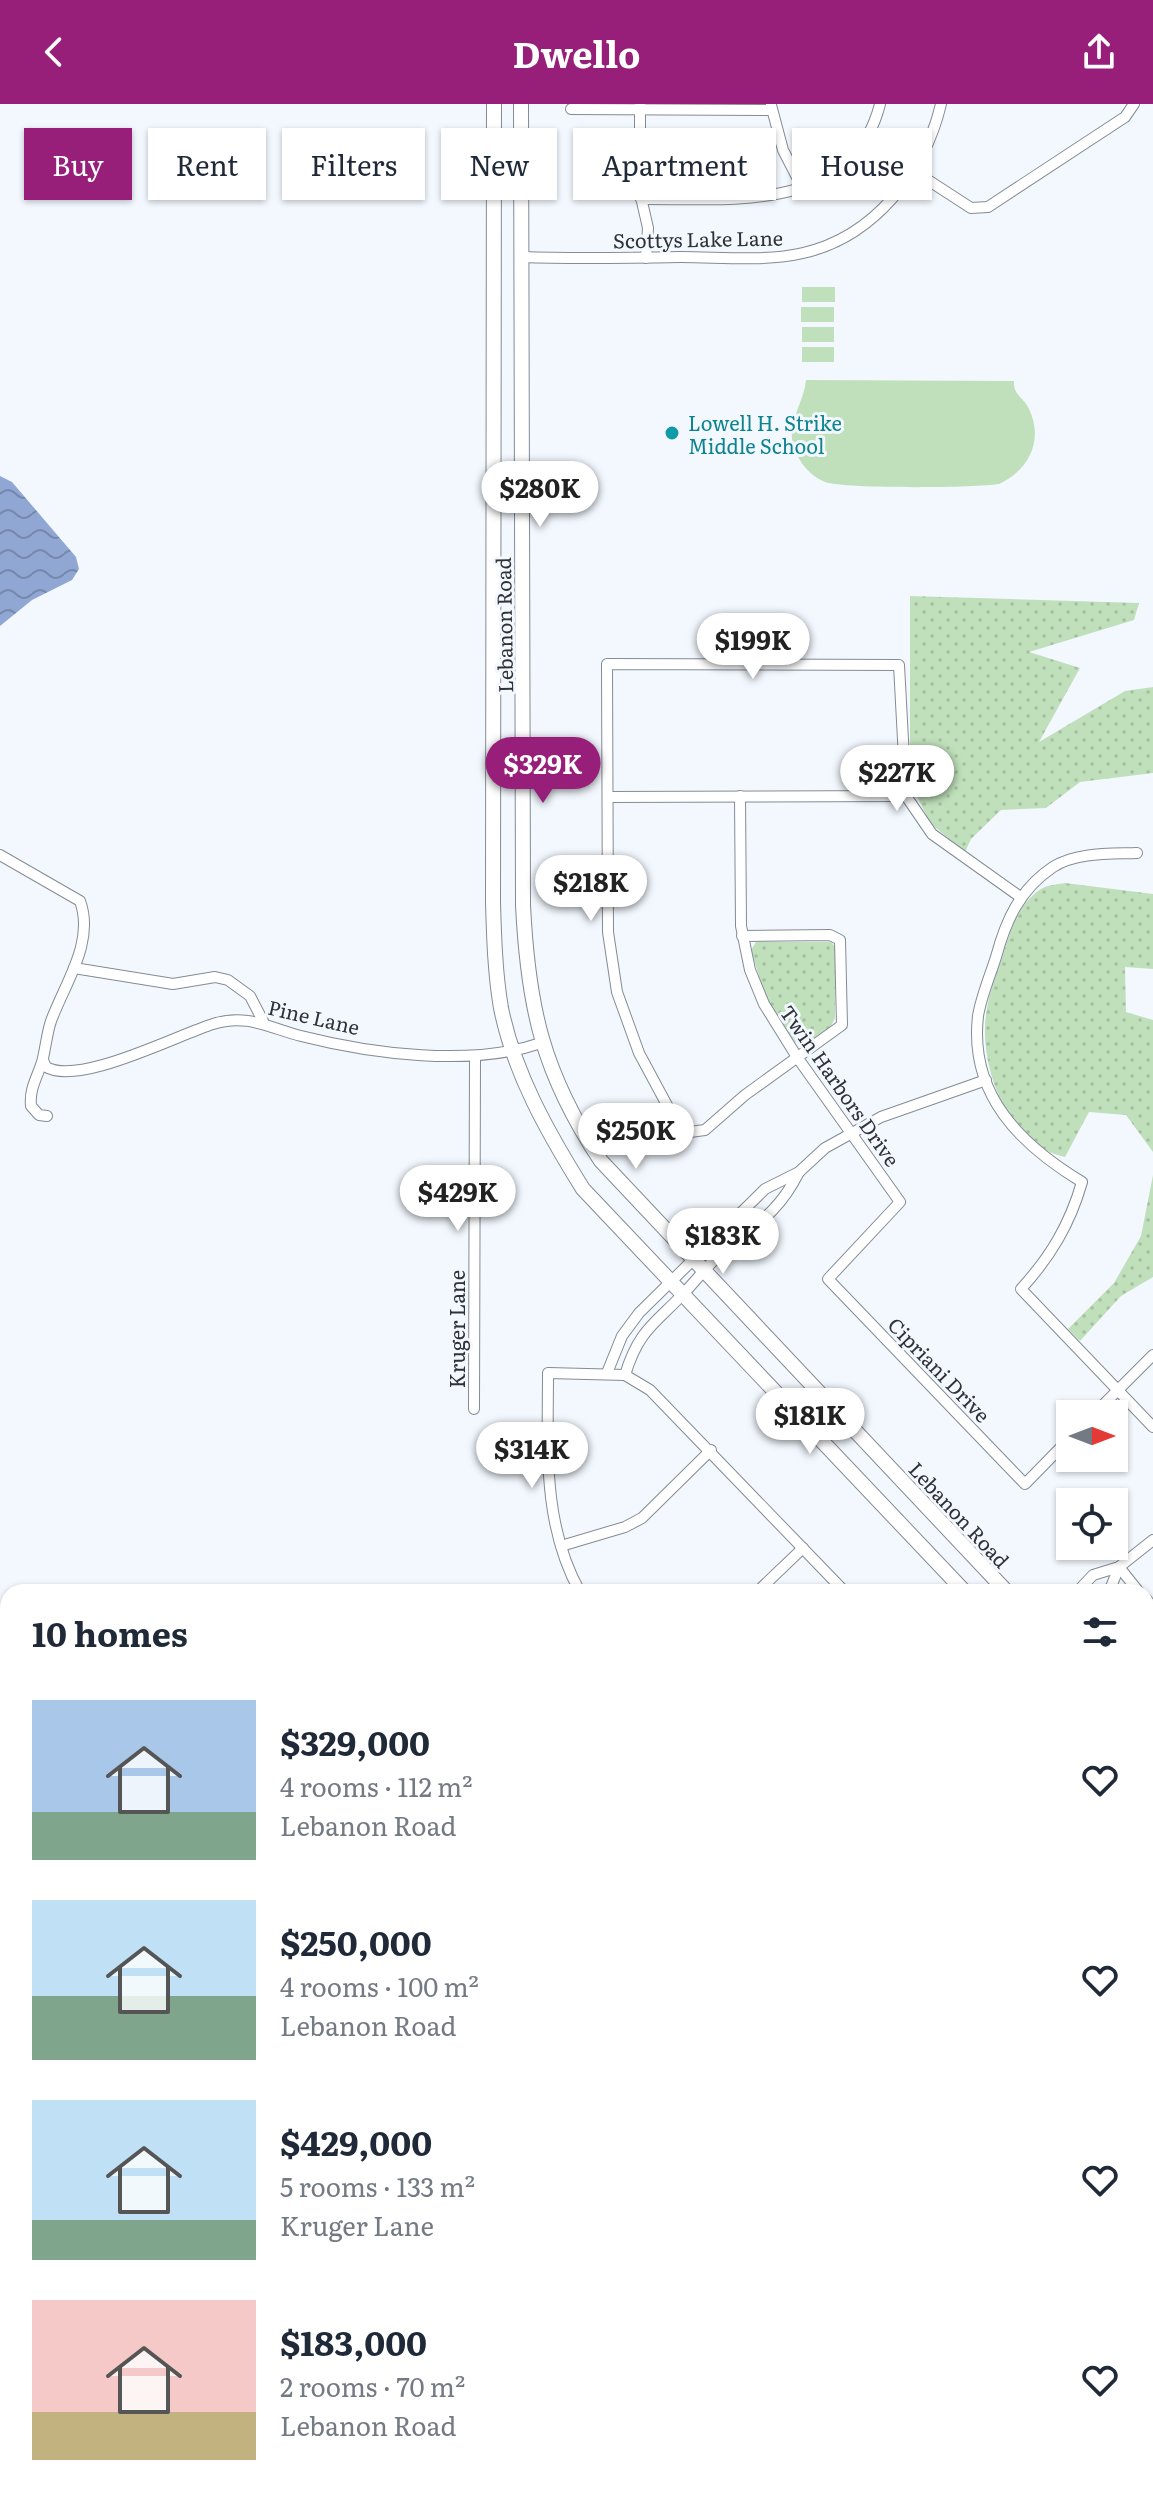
<!DOCTYPE html>
<meta charset="utf-8">
<style>
:root{--surface:#fff;--page:#f6f6f7;--text:#1f2937;--muted:#747a83;--accent:#971e79}
body{margin:0;font-family:Literata,serif;background:var(--page);color:var(--text);height:100vh;display:flex;flex-direction:column;font-size:30px;white-space:nowrap}
*{box-sizing:border-box;margin:0}
p{font-size:26px;color:var(--muted)}
.icon{flex:none;width:44px;height:44px;fill:none;stroke:currentColor;stroke-width:2;stroke-linecap:round;stroke-linejoin:round}
.map{position:relative;flex:1;overflow:hidden}
.drawer{position:absolute;left:0px;top:1480px;width:1154px;height:914px;display:flex;flex-direction:column;background:var(--surface);border-radius:24px 24px 0 0;box-shadow:0 2px 6px #0004}
.drawer>*{flex:none}
.guide{position:absolute;left:24px;top:24px;width:1106px;height:72px;display:flex;gap:16px}
.needle{width:52px;rotate:90deg}
.fabs{position:absolute;left:1056px;top:1296px;display:grid;gap:16px}
.fabs a{display:grid;place-items:center;width:72px;height:72px;border-radius:0px;background:var(--surface);box-shadow:0 2px 6px #0004;font-size:40px}
.price{position:absolute;translate:-50% -68px;padding:0 18px;border-radius:28px;background:#fff;color:#222;font-size:26px;line-height:52px;filter:drop-shadow(0 2px 4px #0008)}
.price::after{content:'';position:absolute;left:50%;top:48px;width:24px;height:18px;margin-left:-12px;background:inherit;clip-path:polygon(0 0,100% 0,50% 100%)}
.price.selected{background:var(--accent);color:#fff}
ul{padding:0;list-style:none}
li{display:flex;align-items:center;gap:24px;height:200px;padding:0 32px}
li span{display:grid;place-items:center;flex:none;width:224px;height:160px;border-radius:0px;color:#555}
li>.icon{margin-inline-start:auto}
span .icon{width:96px;height:96px;fill:#fffc;stroke-width:1}
li b{font-size:34px}
h2{display:flex;justify-content:space-between;align-items:center;height:96px;padding:0 32px;font-size:34px}
.chip{padding:0 28px;border-radius:0px;background:var(--surface);box-shadow:0 2px 6px #0004;font-size:28px;line-height:72px}
.chip.selected{background:var(--accent);color:#fff}
header{display:flex;justify-content:space-between;align-items:center;height:104px;padding:0 32px;background:var(--accent);color:#fff;font-size:36px;font-weight:700}
.map>svg:first-child{display:block}
.grass{fill:url(#grass-dots)}
.garden{fill:#c0e0bb}
.water{fill:url(#water-waves)}
.lines{fill:none;stroke-linecap:round;stroke-linejoin:round}
.street-casing{stroke:#838b94;stroke-width:12}
.secondary-casing{stroke:#838b94;stroke-width:16}
.primary-casing{stroke:#838b94;stroke-width:18}
.street{stroke:#fff;stroke-width:10}
.secondary{stroke:#fff;stroke-width:14}
.primary{stroke:#fff;stroke-width:16}
.culture-dot{fill:#0f9aa8;stroke:#f2f8fe;stroke-width:3}
.labels{text-anchor:middle;dominant-baseline:central;stroke-width:6;stroke-linejoin:round;paint-order:stroke}
.street-label{font-size:20px;fill:#2f3236;stroke:#f2f8fe}
.culture-label{font-size:20px;fill:#0d838f;stroke:#f2f8fe;text-anchor:start}
</style>
<header><svg class="icon" aria-label="back" viewBox="0 0 24 24"><path d="M15 5l-7 7 7 7"/></svg>Dwello<svg class="icon" aria-label="share" viewBox="0 0 24 24"><path d="M12 15V3M7 8l5-5 5 5M5 13v7h14v-7"/></svg></header>
<div class="map">
<svg width="1153" height="2393" viewBox="0 0 1153 2393">
<defs>
<pattern id="grass-dots" width="8" height="8" patternUnits="userSpaceOnUse" patternTransform="scale(2)"><rect width="8" height="8" fill="#c0e0bb"/><path d="M2 2h.1M6 6h.1" fill="none" stroke="#a5c1a1" stroke-width="1.8" stroke-linecap="round"/></pattern>
<pattern id="water-waves" width="16" height="10" patternUnits="userSpaceOnUse" patternTransform="scale(2)"><rect width="16" height="10" fill="#90a6d3"/><path d="M0 5q4-4 8 0t8 0" fill="none" stroke="#7688ac"/></pattern>
</defs>
<rect width="100%" height="100%" fill="#f2f8fe"/>
<g class="grass">
<polygon points="910,492 1139,499 1134,516 1029,548 1080,564 1039,638 1125,587 1153,583 1153,669 1080,678 1046,704 1001,706 971,735 965,748 930,719 910,678"/>
<path d="M1065,779l88,11v75l-28,-2 1,45 27,8v132l-27,-37 -37,-3 -24,45c-53,-10 -81,-79 -80,-128 0,-27 11,-52 19,-78 7,-22 16,-49 37,-62 6,-4 18,-5 24,-6z"/>
<polygon points="756,838 831,838 835,843 835,914 831,922 805,940 795,938 766,895 751,846"/>
<polygon points="1153,1071 1153,1173 1121,1192 1080,1237 1068,1225 1114,1179 1141,1132"/>
</g>
<g class="garden">
<rect x="802" y="183" width="33" height="15"/>
<rect x="801" y="203" width="33" height="15"/>
<rect x="802" y="223" width="32" height="15"/>
<rect x="802" y="243" width="32" height="15"/>
<path d="M806,276l208,1c-1,14 9,16 15,28 15,31 0,61 -30,75 -23,4 -156,5 -174,-2 -17,-7 -30,-24 -33,-43 -2,-21 12,-38 14,-59z"/>
</g>
<g class="water">
<polygon points="0,372 12,378 76,453 79,465 72,476 32,496 0,522"/>
<polygon points="0,1611 8,1613 8,1870 0,1873"/>
<polygon points="8,2241 8,2386 178,2386 182,2393 0,2393 0,2242"/>
<polygon points="769,2386 996,2386 1000,2393 770,2393"/>
</g>
<g class="lines">
<g class="street-casing">
<g id="street">
<polyline points="771,1 783,46 803,85"/>
<polyline points="640,2 640,89 648,124 646,154"/>
<polyline points="571,5 771,6"/>
<polyline points="914,67 971,104 988,103 1125,13 1134,0"/>
<path d="M641,95c88,-1 211,16 239,-95"/>
<path d="M522,153c53,2 106,1 159,0 40,0 84,5 122,-4 71,-16 122,-81 138,-149"/>
<polyline points="740,692 741,822 750,866 764,900 797,953 900,1098 828,1175 1025,1380 1070,1334"/>
<polyline points="608,693 906,692"/>
<path d="M1137,749c-26,1 -61,-1 -84,14 -33,22 -47,53 -57,90 -6,19 -15,40 -18,59 -9,79 43,129 104,166 -12,42 -31,74 -61,107l132,138"/>
<path d="M0,751l80,46c15,41 -15,82 -29,120 -4,12 -5,24 -8,37 -4,17 -14,29 -12,48l8,9 8,1"/>
<polyline points="742,832 830,831 840,836 842,921 745,991 705,1026 690,1028 668,1003 639,949 617,888 608,828 607,560 899,561 906,692 932,730 1019,792"/>
<polyline points="74,864 173,880 215,873 228,876 250,892 263,917"/>
<path d="M43,956l3,7c33,19 129,-31 167,-43 33,-11 57,4 88,12 71,18 170,31 240,7"/>
<polyline points="607,1269 622,1232 639,1209 765,1085 799,1068 825,1044 881,1013 986,976"/>
<path d="M625,1271c14,-46 30,-51 60,-83 14,-15 27,-32 43,-45 32,-25 52,-37 71,-75"/>
<polyline points="474,1305 475,953"/>
<polyline points="1094,1310 1153,1251"/>
<polyline points="561,1442 625,1423 642,1414 711,1346"/>
<polyline points="1119,1463 1139,1488"/>
<path d="M580,1488c-38,-68 -32,-144 -32,-219l77,2 25,15 195,202"/>
<polyline points="757,1488 803,1444"/>
<polyline points="1077,1488 1093,1471 1119,1463 1153,1436"/>
<polyline points="1109,1488 1119,1463"/>
<polyline points="1146,1495 1153,1503"/>
<polyline points="1146,1802 1153,1791"/>
<polyline points="1146,1896 1153,1898"/>
<polyline points="1146,2048 1153,2034"/>
</g>
</g>
<g class="secondary-casing">
<g id="secondary">
<path d="M494,0l-1,798c1,35 2,71 8,106 13,65 47,125 82,181l382,403"/>
<path d="M521,0l2,801c5,103 20,169 78,256l406,431"/>
<polyline points="1146,1608 1153,1612"/>
<polyline points="1146,1643 1153,1647"/>
</g>
</g>
<g class="primary-casing">
<g id="primary">
<polyline points="0,2159 8,2159"/>
<polyline points="0,2185 8,2185"/>
<polyline points="1146,2269 1153,2269"/>
<polyline points="1146,2294 1153,2295"/>
</g>
</g>
<use href="#street" class="street"/>
<use href="#secondary" class="secondary"/>
<use href="#primary" class="primary"/>
</g>
<circle class="culture-dot" cx="672" cy="329" r="8"/>
<g class="labels">
<g class="street-label">
<text transform="translate(698 134) rotate(-1)">Scottys Lake Lane</text>
<text transform="translate(503 521) rotate(-91)">Lebanon Road</text>
<text transform="translate(314 912) rotate(13)">Pine Lane</text>
<text transform="translate(841 981) rotate(55)">Twin Harbors Drive</text>
<text transform="translate(456 1225) rotate(-90)">Kruger Lane</text>
<text transform="translate(940 1265) rotate(46)">Cipriani Drive</text>
<text transform="translate(960 1410) rotate(47)">Lebanon Road</text>
</g>
<g class="culture-label">
<text x="688" y="318">Lowell H. Strike<tspan x="688" dy="23">Middle School</tspan></text>
</g>
</g>
</svg>
<div class="fabs">
<a><svg class="needle" viewBox="-14 -14 28 28"><path d="M0-13l5 13h-10z" fill="#e53935"/><path d="M0 13l5-13h-10z" fill="#747a83"/></svg></a>
<a><svg class="icon" aria-label="locate" viewBox="0 0 24 24"><circle cx="12" cy="12" r="6"/><path d="M12 2v4M12 18v4M2 12h4M18 12h4"/></svg></a>
</div>
<b class="price" style="left:540px;top:425px">$280K</b>
<b class="price" style="left:753px;top:577px">$199K</b>
<b class="price selected" style="left:543px;top:701px">$329K</b>
<b class="price" style="left:897px;top:709px">$227K</b>
<b class="price" style="left:591px;top:819px">$218K</b>
<b class="price" style="left:636px;top:1067px">$250K</b>
<b class="price" style="left:458px;top:1129px">$429K</b>
<b class="price" style="left:723px;top:1172px">$183K</b>
<b class="price" style="left:810px;top:1352px">$181K</b>
<b class="price" style="left:532px;top:1386px">$314K</b>
<div class="guide">
<a class="chip selected">Buy</a>
<a class="chip">Rent</a>
<a class="chip">Filters</a>
<a class="chip">New</a>
<a class="chip">Apartment</a>
<a class="chip">House</a>
</div>
<section class="drawer">
<h2>10 homes<svg class="icon" aria-label="filters" viewBox="0 0 24 24"><path d="M4 7h16M4 17h16"/><circle cx="9" cy="7" r="2"/><circle cx="15" cy="17" r="2"/></svg></h2>
<ul>
<li><span style="background:linear-gradient(#a9c7e8 70%,#7fa58c 0)"><svg class="icon" aria-label="home" viewBox="0 0 24 24"><path d="M3 11l9-7 9 7M6 9v11h12V9"/></svg></span><div><b>$329,000</b><p>4 rooms · 112 m²</p><p>Lebanon Road</p></div><svg class="icon" aria-label="heart" viewBox="0 0 24 24"><path d="M12 20l-8-8c-3-5 5-10 8-4 3-6 11-1 8 4z"/></svg></li>
<li><span style="background:linear-gradient(#bfe0f5 60%,#7fa58c 0)"><svg class="icon" aria-label="home" viewBox="0 0 24 24"><path d="M3 11l9-7 9 7M6 9v11h12V9"/></svg></span><div><b>$250,000</b><p>4 rooms · 100 m²</p><p>Lebanon Road</p></div><svg class="icon" aria-label="heart" viewBox="0 0 24 24"><path d="M12 20l-8-8c-3-5 5-10 8-4 3-6 11-1 8 4z"/></svg></li>
<li><span style="background:linear-gradient(#bfe0f5 75%,#7fa58c 0)"><svg class="icon" aria-label="home" viewBox="0 0 24 24"><path d="M3 11l9-7 9 7M6 9v11h12V9"/></svg></span><div><b>$429,000</b><p>5 rooms · 133 m²</p><p>Kruger Lane</p></div><svg class="icon" aria-label="heart" viewBox="0 0 24 24"><path d="M12 20l-8-8c-3-5 5-10 8-4 3-6 11-1 8 4z"/></svg></li>
<li><span style="background:linear-gradient(#f6c9c9 70%,#c2b280 0)"><svg class="icon" aria-label="home" viewBox="0 0 24 24"><path d="M3 11l9-7 9 7M6 9v11h12V9"/></svg></span><div><b>$183,000</b><p>2 rooms · 70 m²</p><p>Lebanon Road</p></div><svg class="icon" aria-label="heart" viewBox="0 0 24 24"><path d="M12 20l-8-8c-3-5 5-10 8-4 3-6 11-1 8 4z"/></svg></li>
</ul>
</section>
</div>
